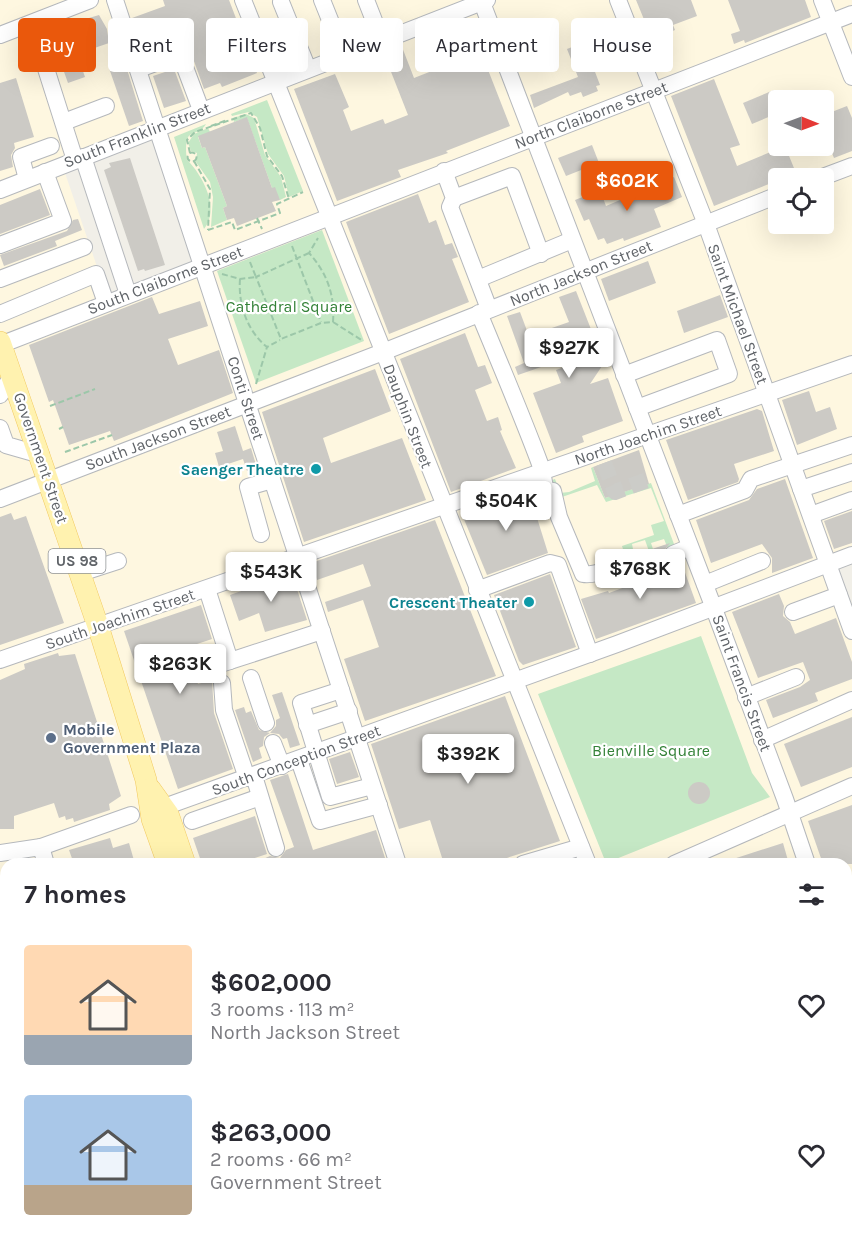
<!DOCTYPE html>
<meta charset="utf-8">
<style>
:root{--surface:#fff;--page:#f2f2f3;--text:#2b2b33;--muted:#7c7c81;--accent:#ea580c}
body{margin:0;font-family:Karla,sans-serif;background:var(--page);color:var(--text);height:100vh;display:flex;flex-direction:column;font-size:22px;white-space:nowrap}
*{box-sizing:border-box;margin:0}
p{font-size:20px;color:var(--muted)}
.icon{flex:none;width:33px;height:33px;fill:none;stroke:currentColor;stroke-width:2;stroke-linecap:round;stroke-linejoin:round}
.map{position:relative;flex:1;overflow:hidden}
.panel{position:absolute;left:0px;top:858px;width:852px;height:384px;display:flex;flex-direction:column;background:var(--surface);border-radius:18px 18px 0 0;box-shadow:0 6px 24px #0002}
.panel>*{flex:none}
.hud{position:absolute;left:18px;top:18px;width:816px;height:54px;display:flex;gap:12px}
.needle{width:39px;rotate:91deg}
.controls{position:absolute;left:768px;top:90px;display:grid;gap:12px}
.controls a{display:grid;place-items:center;width:66px;height:66px;border-radius:6px;background:var(--surface);box-shadow:0 6px 24px #0002;font-size:30px}
.price{position:absolute;translate:-50% -51px;padding:0 14px;border-radius:6px;background:#fff;color:#222;font-size:20px;line-height:39px;filter:drop-shadow(0 2px 3px #0008)}
.price::after{content:'';position:absolute;left:50%;top:36px;width:18px;height:14px;margin-left:-9px;background:inherit;clip-path:polygon(0 0,100% 0,50% 100%)}
.price.active{background:var(--accent);color:#fff}
ul{padding:0;list-style:none}
li{display:flex;align-items:center;gap:18px;height:150px;padding:0 24px}
li span{display:grid;place-items:center;flex:none;width:168px;height:120px;border-radius:6px;color:#555}
li>.icon{margin-inline-start:auto}
span .icon{width:72px;height:72px;fill:#fffc;stroke-width:1}
li b{font-size:26px}
h2{display:flex;justify-content:space-between;align-items:center;height:72px;padding:0 24px;font-size:26px}
.chip{padding:0 21px;border-radius:6px;background:var(--surface);box-shadow:0 6px 24px #0002;font-size:21px;line-height:54px}
.chip.active{background:var(--accent);color:#fff}
.map>svg:first-child{display:block}
.commercial{fill:#fef7e0;fill-rule:evenodd}
.green{fill:#c5e8c5}
.building{fill:#cccac5}
.lines{fill:none;stroke-linecap:round;stroke-linejoin:round}
.minor-tunnel{stroke:#ccccc8;stroke-width:16;stroke-dasharray:16 8;stroke-linecap:butt}
.major-tunnel{stroke:#ccccc8;stroke-width:21;stroke-dasharray:21 10;stroke-linecap:butt}
.minor-casing{stroke:#b5b8bc;stroke-width:18}
.major-casing{stroke:#f2c960;stroke-width:22}
.path{stroke:#9cc7a9;stroke-width:2;stroke-dasharray:6 3;stroke-linecap:butt}
.minor{stroke:#fff;stroke-width:16}
.major{stroke:#fff2af;stroke-width:21}
.culture-dot{fill:#0f9aa8;stroke:#fff;stroke-width:2}
.service-dot{fill:#5c6f8a;stroke:#fff;stroke-width:2}
.labels{text-anchor:middle;dominant-baseline:central;stroke-width:4.5;stroke-linejoin:round;paint-order:stroke}
.shield{fill:#fff;stroke:#8f9295;stroke-width:1.5}
.shield-label{font-size:15px;font-weight:bold;fill:#5f6368}
.street-label{font-size:16px;fill:#5f6368;stroke:#fff}
.park-label{font-size:16px;fill:#348238;stroke:#fff}
.culture-label{font-size:16px;font-weight:bold;fill:#0d838f;stroke:#fff;text-anchor:end}
.service-label{font-size:16px;font-weight:bold;fill:#4e5e75;stroke:#fff;text-anchor:start}
</style>
<div class="map">
<svg width="852" height="1242" viewBox="0 0 852 1242">
<rect width="100%" height="100%" fill="#f1efe8"/>
<path class="commercial" d="M0,0h852v559l-17,7 17,50v626h-852zM778,100h46v46h-46zM155,134l42,126 -90,36 -43,-126zM778,178h46v46h-46zM6,864h840v372h-840z"/>
<g class="green">
<polygon points="267,100 303,191 289,197 284,176 268,154 257,117 249,112 232,116 231,114"/>
<polygon points="246,114 254,118 265,155 281,177 286,197 280,200 272,188 247,118 234,122 233,118"/>
<path d="M206,124c-10,16 -23,-1 -19,36 15,14 34,49 17,69l-30,-92z"/>
<polygon points="208,128 210,132 198,137 202,148 205,147 227,206 223,208 227,220 211,227 213,197 210,182 196,162 197,153 191,151 188,143 194,134"/>
<polygon points="322,230 364,341 256,383 217,271"/>
<polygon points="593,467 605,498 651,483 674,544 668,549 664,539 651,543 654,552 650,554 645,540 632,544 635,559 627,562 622,546 654,535 651,525 664,521 651,488 606,502 597,485 559,498 552,480 555,479 560,493 569,492 595,481 591,468"/>
<polygon points="701,636 752,773 770,797 606,863 538,694"/>
</g>
<g class="building">
<polygon points="163,0 229,0 257,73 222,87 220,83 204,89 190,50 180,39 145,54 132,18 165,6"/>
<polygon points="636,0 691,0 697,16 673,25 675,30 663,35 661,30 650,34"/>
<polygon points="728,0 805,0 811,17 745,43 744,40 734,44 731,34 740,31"/>
<polygon points="99,15 107,29 109,43 77,54 85,77 68,83 49,30"/>
<polygon points="588,41 594,54 589,56 600,85 596,86 598,91 583,97 581,92 570,96 568,92 534,108 530,95 578,77 567,49"/>
<polygon points="402,47 414,78 470,56 472,62 483,57 510,126 446,151 448,153 398,170 401,177 337,201 294,89 335,74 349,107 343,110 351,131 383,119 385,124 408,115 384,54"/>
<polygon points="125,63 143,121 129,126 109,68"/>
<polygon points="174,69 186,101 164,108 153,76"/>
<polygon points="16,78 34,137 14,143 15,148 11,155 13,167 0,171 0,83"/>
<polygon points="714,79 740,145 730,148 737,166 785,146 796,173 714,206 671,96"/>
<polygon points="774,90 778,100 778,113 752,124 743,103"/>
<polygon points="847,106 852,118 852,151 834,158 824,133 824,115"/>
<polygon points="247,117 272,188 275,187 280,200 272,202 276,211 237,226 234,218 227,220 223,208 227,206 205,147 202,148 198,136"/>
<polygon points="592,145 599,163 566,176 558,158"/>
<polygon points="130,158 165,265 145,271 144,269 138,271 104,170 111,167 109,163"/>
<polygon points="674,177 682,197 654,209 661,227 624,241 623,238 607,244 604,238 598,240 589,219 584,221 575,200 600,190 606,206"/>
<polygon points="40,189 50,215 0,234 0,205"/>
<polygon points="418,194 429,223 436,220 445,245 452,243 458,257 452,259 469,302 389,334 346,222"/>
<polygon points="78,219 82,230 55,241 57,246 4,266 0,255 67,231 73,220"/>
<polygon points="648,261 656,283 609,301 601,279"/>
<polygon points="576,291 596,342 590,344 594,358 604,363 590,384 608,378 623,421 582,436 584,442 556,453 533,393 561,383 556,370 576,363 567,338 535,350 541,367 518,375 515,367 524,363 507,316 520,312 529,336 569,322 559,297"/>
<polygon points="720,295 728,317 684,333 677,311"/>
<polygon points="152,297 159,314 200,301 208,326 168,339 178,365 219,350 233,393 114,441 110,431 69,445 53,400 49,402 29,345"/>
<polygon points="465,333 478,367 485,365 492,383 475,390 487,421 498,417 502,430 500,431 516,468 451,492 400,359"/>
<polygon points="375,369 391,411 323,438 331,463 402,438 426,500 304,542 262,412"/>
<polygon points="809,391 816,412 830,407 837,429 797,445 782,400"/>
<polygon points="757,409 762,411 774,451 734,464 739,479 738,482 688,500 666,440"/>
<polygon points="235,426 243,451 251,448 257,468 247,471 243,459 219,467 215,453 223,451 217,432"/>
<polygon points="639,450 649,484 605,498 593,467"/>
<polygon points="785,479 813,558 772,573 772,558 762,544 711,563 696,520 749,500 757,489"/>
<polygon points="528,489 548,553 487,575 461,512"/>
<polygon points="852,511 852,543 834,549 824,521"/>
<polygon points="11,513 14,520 26,516 64,623 0,645 0,517"/>
<polygon points="435,520 496,676 365,721 344,659 379,647 363,600 328,612 325,602 371,586 363,564 317,580 311,563"/>
<polygon points="670,543 663,552 664,559 671,564 677,564 679,568 683,567 696,603 596,639 581,599 608,591 609,593 657,575 656,570 662,565 661,556 649,550"/>
<polygon points="291,571 307,620 265,632 259,613 239,621 230,595 261,584 260,581"/>
<polygon points="550,574 576,647 523,665 519,661 494,595"/>
<polygon points="779,594 784,606 783,616 790,622 795,634 836,618 852,662 852,679 815,693 818,701 773,718 766,700 800,687 810,680 803,662 758,678 732,612"/>
<polygon points="201,605 212,639 188,647 198,684 212,680 214,713 233,769 178,789 124,631"/>
<polygon points="58,653 59,656 75,654 121,796 109,804 110,810 74,822 73,818 66,820 65,816 59,818 54,803 14,816 14,829 0,829 0,680 25,669 24,664"/>
<polygon points="282,692 300,745 290,748 287,738 283,739 279,734 270,733 264,737 263,746 259,748 262,758 253,762 235,710 244,707 246,713 251,711 259,730 270,733 276,726 276,720 280,718 272,695"/>
<polygon points="505,696 560,841 488,864 444,864 430,820 399,829 371,744"/>
<polygon points="852,717 852,767 801,787 784,744"/>
<polygon points="350,752 359,777 337,784 329,759"/>
<polygon points="288,774 313,850 376,830 387,864 252,864 270,856 280,858 286,850 294,847 270,780"/>
<circle cx="699" cy="793" r="11"/>
<polygon points="852,805 852,864 823,864 808,821"/>
<polygon points="255,816 267,854 237,864 202,864 193,838"/>
<polygon points="110,838 113,848 129,843 135,864 74,864 69,850"/>
<polygon points="783,843 789,864 724,864 724,862"/>
</g>
<g class="lines">
<g class="minor-tunnel">
<polyline points="604,463 615,492 647,480"/>
<polyline points="622,1236 624,1242"/>
<polyline points="554,1242 559,1241 557,1236"/>
</g>
<polyline class="major-tunnel" points="293,1236 295,1242"/>
<g class="minor-casing">
<g id="minor">
<polyline points="115,0 398,864"/>
<polyline points="243,0 588,864"/>
<polyline points="322,0 344,55"/>
<polyline points="366,0 382,41"/>
<polyline points="481,0 710,598 785,799 807,864"/>
<polyline points="618,0 706,224 852,631"/>
<polyline points="822,0 852,77"/>
<polyline points="281,2 308,69"/>
<polyline points="0,35 90,0"/>
<polyline points="41,53 75,160"/>
<polyline points="139,69 180,54 201,110"/>
<polyline points="64,122 106,106"/>
<polyline points="83,157 128,294"/>
<polyline points="444,171 454,198 450,207 489,309"/>
<polyline points="820,178 852,166"/>
<polyline points="27,179 21,157 51,146"/>
<polyline points="0,190 487,0"/>
<polyline points="454,198 512,176 541,254"/>
<polyline points="0,245 63,221 45,172"/>
<polyline points="0,279 84,247"/>
<polyline points="478,279 572,240"/>
<path d="M479,313c21,51 42,100 61,151 5,14 2,27 14,38"/>
<polyline points="0,314 96,274 106,303"/>
<polyline points="0,345 852,14"/>
<polyline points="624,375 717,340 729,374 637,408"/>
<polyline points="0,395 12,376"/>
<polyline points="0,428 6,445 41,455"/>
<polyline points="801,489 852,472"/>
<path d="M553,491l6,26 24,57c15,3 48,-14 69,-13"/>
<polyline points="0,499 383,352 778,195"/>
<polyline points="678,515 745,490 751,479 852,445"/>
<polyline points="811,515 852,500"/>
<polyline points="261,534 248,487 272,480"/>
<polyline points="673,554 690,547"/>
<polyline points="81,573 118,561"/>
<polyline points="705,584 762,561"/>
<polyline points="207,589 230,661 322,631"/>
<polyline points="477,590 550,563 558,565 590,654"/>
<polyline points="793,612 839,595"/>
<polyline points="0,660 852,364"/>
<polyline points="211,667 230,661"/>
<polyline points="251,678 266,723"/>
<polyline points="222,683 224,710 247,778"/>
<polyline points="341,690 301,703 330,797 372,786"/>
<polyline points="746,697 796,677"/>
<polyline points="307,725 349,711"/>
<polyline points="762,740 852,700"/>
<polyline points="273,743 282,766"/>
<polyline points="299,760 320,821 379,805"/>
<polyline points="254,776 276,848"/>
<polyline points="153,811 617,644 852,555"/>
<polyline points="192,821 260,797"/>
<polyline points="41,847 46,864"/>
<polyline points="0,853 41,847 131,815"/>
<polyline points="523,864 581,847"/>
<polyline points="674,864 852,786"/>
<polyline points="846,982 852,1000"/>
<polyline points="0,1021 6,1019"/>
<polyline points="0,1095 6,1113"/>
<polyline points="0,1229 6,1226"/>
<polyline points="46,1236 48,1242"/>
<polyline points="728,1236 730,1242"/>
<polyline points="787,1242 791,1236"/>
</g>
</g>
<g class="major-casing">
<g id="major">
<polyline points="0,342 98,626 146,780 152,819 168,864"/>
<polyline points="150,789 168,814 185,864"/>
<polyline points="276,1236 277,1242"/>
<polyline points="305,1236 307,1242"/>
</g>
</g>
<g class="path">
<polyline points="110,46 113,39"/>
<polyline points="211,126 227,120"/>
<circle cx="192" cy="157" r="4.5"/>
<polyline points="190,153 187,140 195,132 251,113 260,128 267,156 282,176 289,199"/>
<polyline points="194,161 210,189 208,230"/>
<polyline points="257,218 262,229"/>
<polyline points="208,230 232,222 235,230 280,213 277,204 303,192"/>
<polyline points="292,246 321,322"/>
<path d="M309,253l-53,24 25,62 40,-16 12,-1c2,-27 -6,-49 -24,-69l9,-15"/>
<polyline points="222,274 240,279 256,277 250,262"/>
<path d="M240,279c-2,25 7,52 27,68l13,-7"/>
<polyline points="333,322 363,341"/>
<polyline points="256,384 267,347"/>
<polyline points="50,406 95,389"/>
<polyline points="59,429 63,427"/>
<polyline points="65,452 112,435"/>
</g>
<use href="#minor" class="minor"/>
<use href="#major" class="major"/>
</g>
<g class="culture-dot">
<circle cx="316" cy="469" r="6"/>
<circle cx="529" cy="602" r="6"/>
</g>
<circle class="service-dot" cx="51" cy="738" r="6"/>
<g class="labels">
<rect class="shield" x="48.5" y="549" width="57" height="24" rx="4.5"/>
<g class="shield-label">
<text x="77" y="561">US 98</text>
</g>
<g class="street-label">
<text transform="translate(591 115) rotate(-21)">North Claiborne Street</text>
<text transform="translate(137 135) rotate(-21)">South Franklin Street</text>
<text transform="translate(581 273) rotate(-22)">North Jackson Street</text>
<text transform="translate(165 280) rotate(-21)">South Claiborne Street</text>
<text transform="translate(738 314) rotate(70)">Saint Michael Street</text>
<text transform="translate(246 398) rotate(72)">Conti Street</text>
<text transform="translate(408 416) rotate(69)">Dauphin Street</text>
<text transform="translate(648 435) rotate(-19)">North Joachim Street</text>
<text transform="translate(158 438) rotate(-21)">South Jackson Street</text>
<text transform="translate(41 458) rotate(71)">Government Street</text>
<text transform="translate(120 619) rotate(-19)">South Joachim Street</text>
<text transform="translate(742 683) rotate(70)">Saint Francis Street</text>
<text transform="translate(296 760) rotate(-20)">South Conception Street</text>
</g>
<g class="park-label">
<text x="289" y="306">Cathedral Square</text>
<text x="651" y="750">Bienville Square</text>
</g>
<g class="culture-label">
<text x="304" y="469">Saenger Theatre</text>
<text x="517" y="602">Crescent Theater</text>
</g>
<g class="service-label">
<text x="63" y="729">Mobile<tspan x="63" dy="18">Government Plaza</tspan></text>
</g>
</g>
</svg>
<div class="controls">
<a><svg class="needle" viewBox="-14 -14 28 28"><path d="M0-13l5 13h-10z" fill="#e53935"/><path d="M0 13l5-13h-10z" fill="#7c7c81"/></svg></a>
<a><svg class="icon" aria-label="locate" viewBox="0 0 24 24"><circle cx="12" cy="12" r="6"/><path d="M12 2v4M12 18v4M2 12h4M18 12h4"/></svg></a>
</div>
<b class="price active" style="left:627px;top:212px">$602K</b>
<b class="price" style="left:569px;top:379px">$927K</b>
<b class="price" style="left:506px;top:532px">$504K</b>
<b class="price" style="left:640px;top:600px">$768K</b>
<b class="price" style="left:271px;top:603px">$543K</b>
<b class="price" style="left:180px;top:695px">$263K</b>
<b class="price" style="left:468px;top:785px">$392K</b>
<div class="hud">
<a class="chip active">Buy</a>
<a class="chip">Rent</a>
<a class="chip">Filters</a>
<a class="chip">New</a>
<a class="chip">Apartment</a>
<a class="chip">House</a>
</div>
<section class="panel">
<h2>7 homes<svg class="icon" aria-label="filters" viewBox="0 0 24 24"><path d="M4 7h16M4 17h16"/><circle cx="9" cy="7" r="2"/><circle cx="15" cy="17" r="2"/></svg></h2>
<ul>
<li><span style="background:linear-gradient(#ffd9b3 75%,#9aa5b1 0)"><svg class="icon" aria-label="home" viewBox="0 0 24 24"><path d="M3 11l9-7 9 7M6 9v11h12V9"/></svg></span><div><b>$602,000</b><p>3 rooms · 113 m²</p><p>North Jackson Street</p></div><svg class="icon" aria-label="heart" viewBox="0 0 24 24"><path d="M12 20l-8-8c-3-5 5-10 8-4 3-6 11-1 8 4z"/></svg></li>
<li><span style="background:linear-gradient(#a9c7e8 75%,#b9a48a 0)"><svg class="icon" aria-label="home" viewBox="0 0 24 24"><path d="M3 11l9-7 9 7M6 9v11h12V9"/></svg></span><div><b>$263,000</b><p>2 rooms · 66 m²</p><p>Government Street</p></div><svg class="icon" aria-label="heart" viewBox="0 0 24 24"><path d="M12 20l-8-8c-3-5 5-10 8-4 3-6 11-1 8 4z"/></svg></li>
</ul>
</section>
</div>
